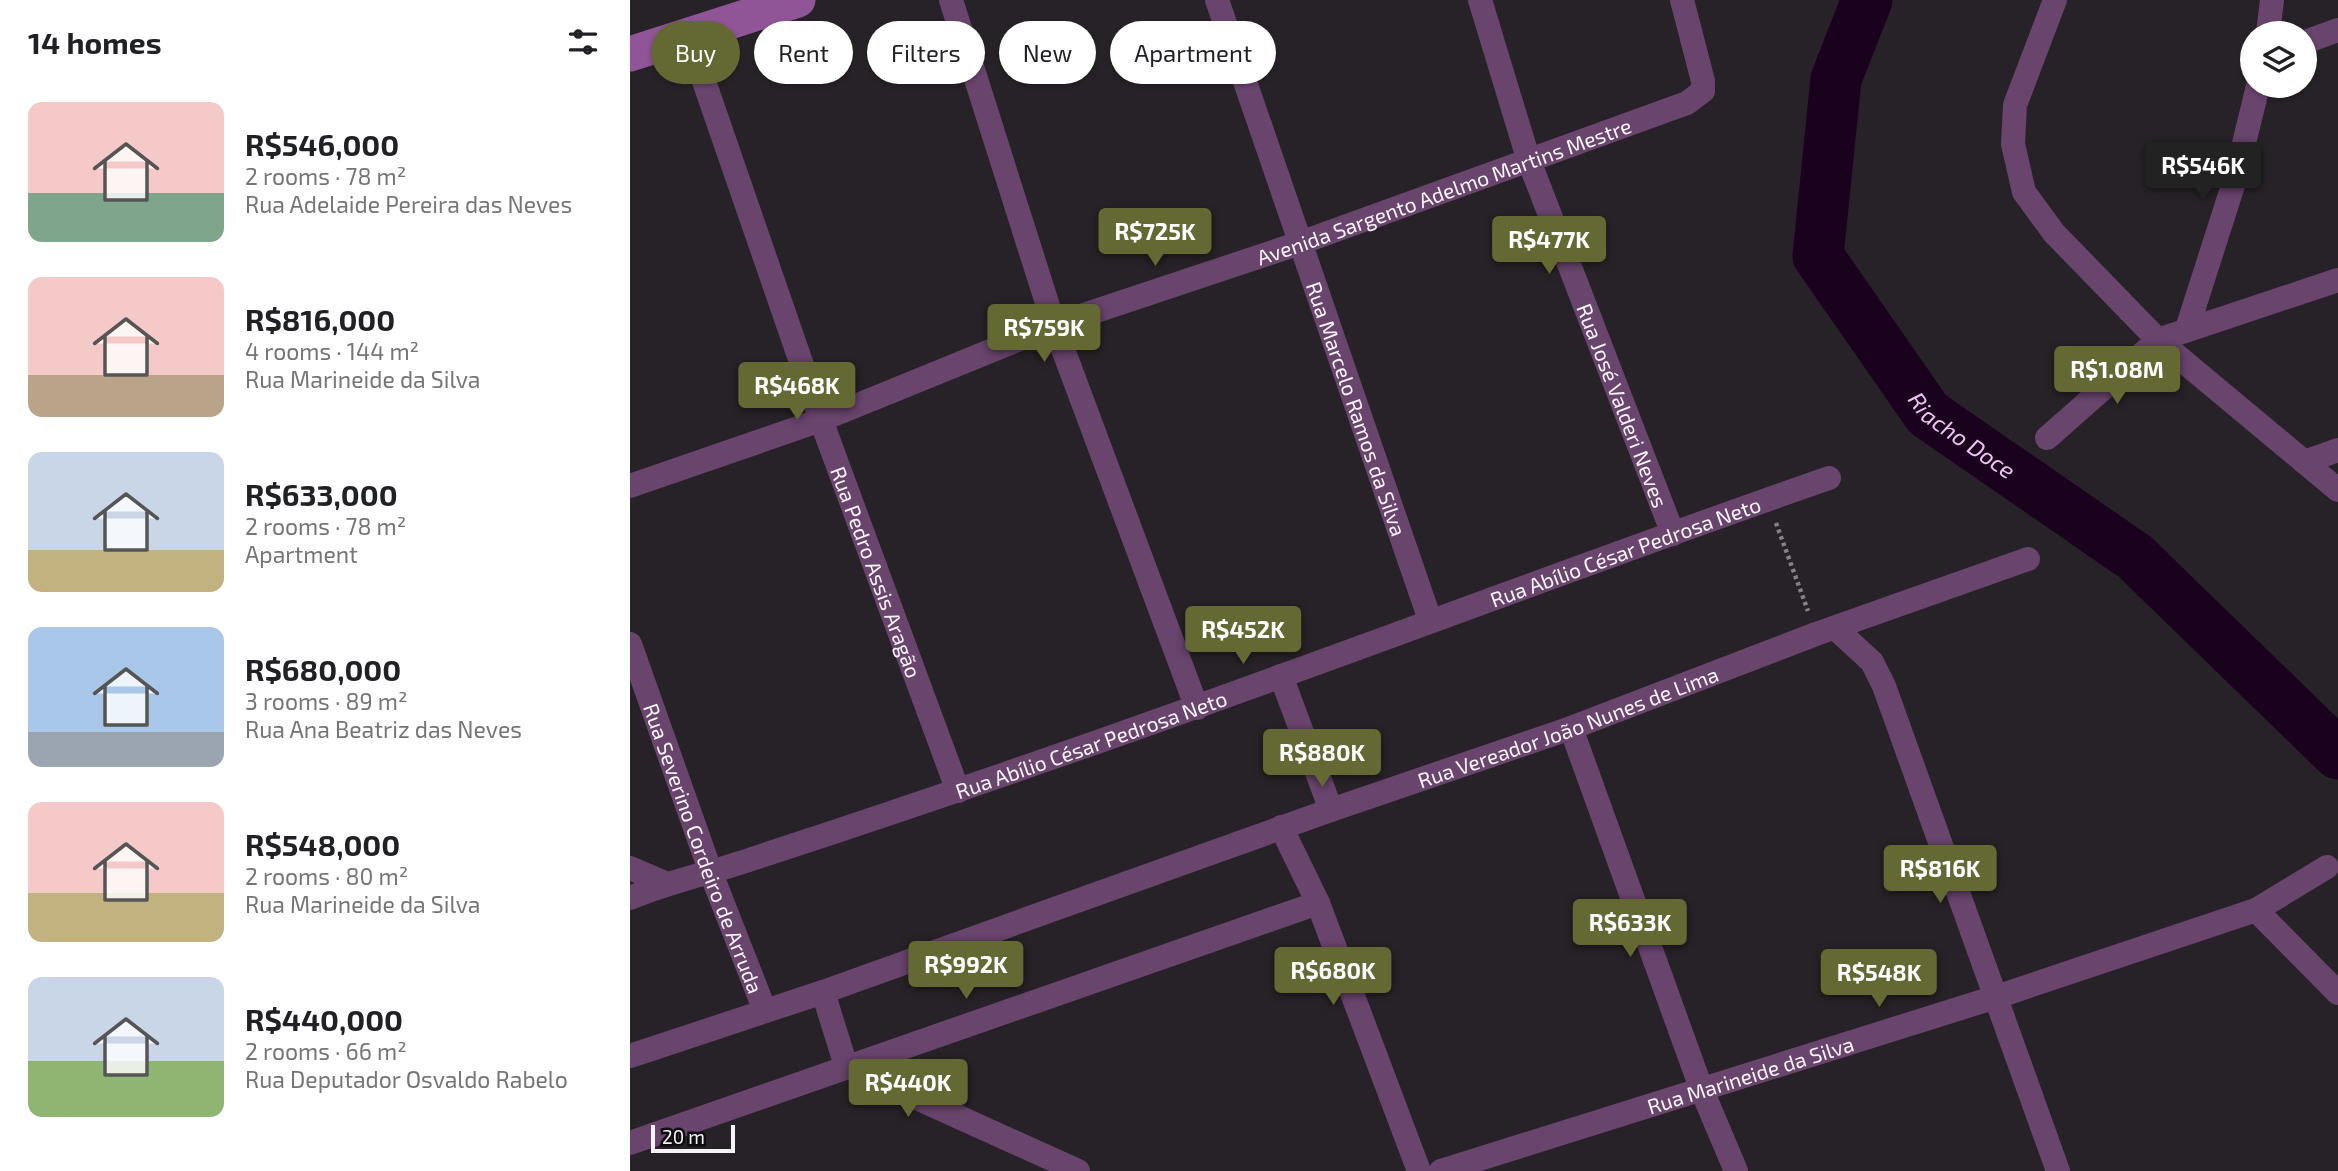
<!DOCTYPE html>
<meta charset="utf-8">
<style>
:root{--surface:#fff;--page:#f2f2f2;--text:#202124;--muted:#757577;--accent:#646934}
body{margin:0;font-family:"Exo 2",sans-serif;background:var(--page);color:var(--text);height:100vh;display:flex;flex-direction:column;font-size:26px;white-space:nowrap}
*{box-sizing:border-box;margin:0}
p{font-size:23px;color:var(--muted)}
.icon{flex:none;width:38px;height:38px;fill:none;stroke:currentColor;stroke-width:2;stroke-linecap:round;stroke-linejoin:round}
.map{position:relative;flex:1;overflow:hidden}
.details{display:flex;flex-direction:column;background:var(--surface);width:630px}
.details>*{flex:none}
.hud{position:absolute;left:21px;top:21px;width:665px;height:63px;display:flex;gap:14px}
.buttons{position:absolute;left:1610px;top:21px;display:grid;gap:14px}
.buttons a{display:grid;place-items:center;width:77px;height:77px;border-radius:50%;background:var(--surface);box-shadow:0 2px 5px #0004;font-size:35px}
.scale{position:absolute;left:21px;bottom:18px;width:84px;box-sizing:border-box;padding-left:7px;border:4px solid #f7f4f7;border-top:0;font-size:19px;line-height:24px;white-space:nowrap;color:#f7f4f7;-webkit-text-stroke:5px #0e0d0f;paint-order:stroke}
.price{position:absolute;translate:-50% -60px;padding:0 16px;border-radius:7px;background:var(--accent);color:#fff;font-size:23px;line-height:46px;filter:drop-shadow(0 2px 4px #0008)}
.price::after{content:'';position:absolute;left:50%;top:42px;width:21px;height:16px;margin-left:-10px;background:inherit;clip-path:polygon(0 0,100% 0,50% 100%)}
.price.current{background:#222;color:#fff}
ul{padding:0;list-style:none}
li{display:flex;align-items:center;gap:21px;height:175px;padding:0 28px}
li span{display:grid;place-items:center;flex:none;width:196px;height:140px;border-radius:14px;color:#555}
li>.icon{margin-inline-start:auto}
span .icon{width:84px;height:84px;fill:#fffc;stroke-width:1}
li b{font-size:30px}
h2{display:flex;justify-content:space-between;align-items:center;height:84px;padding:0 28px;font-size:30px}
.pill{padding:0 24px;border-radius:32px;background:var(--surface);box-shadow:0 2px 5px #0004;font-size:24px;line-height:63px}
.pill.current{background:var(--accent);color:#fff}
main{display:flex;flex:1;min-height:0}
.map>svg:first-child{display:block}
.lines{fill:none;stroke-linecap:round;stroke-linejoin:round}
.river{stroke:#1a011e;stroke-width:51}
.path{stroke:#858185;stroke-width:4.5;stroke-dasharray:3.5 3.5;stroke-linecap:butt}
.street{stroke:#69446d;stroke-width:24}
.secondary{stroke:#8f5596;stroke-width:35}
.labels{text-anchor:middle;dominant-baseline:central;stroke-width:6;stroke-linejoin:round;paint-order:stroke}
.street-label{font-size:21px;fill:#f7f4f7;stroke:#0e0d0f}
.water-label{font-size:23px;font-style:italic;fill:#f2c2f7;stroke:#0e0d0f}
</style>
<main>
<section class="details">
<h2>14 homes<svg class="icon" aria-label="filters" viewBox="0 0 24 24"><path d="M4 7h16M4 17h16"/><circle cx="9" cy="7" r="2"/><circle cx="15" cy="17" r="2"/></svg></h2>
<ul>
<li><span style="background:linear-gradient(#f6c9c9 65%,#7fa58c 0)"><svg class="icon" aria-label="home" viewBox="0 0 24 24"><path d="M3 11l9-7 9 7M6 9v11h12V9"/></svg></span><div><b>R$546,000</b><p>2 rooms · 78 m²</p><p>Rua Adelaide Pereira das Neves</p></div></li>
<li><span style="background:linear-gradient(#f6c9c9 70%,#b9a48a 0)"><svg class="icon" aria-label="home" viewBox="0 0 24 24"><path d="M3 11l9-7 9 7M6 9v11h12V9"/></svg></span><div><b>R$816,000</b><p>4 rooms · 144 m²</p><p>Rua Marineide da Silva</p></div></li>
<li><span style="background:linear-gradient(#c9d6e8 70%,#c2b280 0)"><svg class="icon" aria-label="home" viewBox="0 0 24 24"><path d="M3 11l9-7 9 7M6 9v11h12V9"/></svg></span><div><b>R$633,000</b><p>2 rooms · 78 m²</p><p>Apartment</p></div></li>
<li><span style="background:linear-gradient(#a9c7e8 75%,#9aa5b1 0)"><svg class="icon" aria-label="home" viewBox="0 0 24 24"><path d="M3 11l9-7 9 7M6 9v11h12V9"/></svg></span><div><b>R$680,000</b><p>3 rooms · 89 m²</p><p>Rua Ana Beatriz das Neves</p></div></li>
<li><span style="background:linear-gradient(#f6c9c9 65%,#c2b280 0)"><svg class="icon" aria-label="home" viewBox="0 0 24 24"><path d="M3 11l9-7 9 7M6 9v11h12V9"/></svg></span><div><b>R$548,000</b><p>2 rooms · 80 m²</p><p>Rua Marineide da Silva</p></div></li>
<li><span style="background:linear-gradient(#c9d6e8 60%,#8fb573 0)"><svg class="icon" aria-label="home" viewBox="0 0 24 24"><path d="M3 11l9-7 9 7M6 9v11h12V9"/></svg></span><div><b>R$440,000</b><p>2 rooms · 66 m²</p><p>Rua Deputador Osvaldo Rabelo</p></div></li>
</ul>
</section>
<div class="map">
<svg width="1708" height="1171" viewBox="0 0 1708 1171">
<rect width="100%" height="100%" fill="#272227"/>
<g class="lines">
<path class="river" id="s1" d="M1237,0l-31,79 -18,177 110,158 207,143 203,197"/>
<polyline class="path" points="1146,523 1178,611"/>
<g class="street">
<polyline points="321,0 424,325 567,708"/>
<path id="s2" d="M587,0l213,620"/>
<path id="s3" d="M850,0l48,158 145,376"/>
<polyline points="1425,0 1385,105 1383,144 1394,192 1424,233 1528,340 1708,490"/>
<polyline points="1638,33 1642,0"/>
<path id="s4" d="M58,35l133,385 137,371"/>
<polyline points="1675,42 1708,30"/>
<polyline points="1557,329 1606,176 1628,86"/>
<polyline points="1417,438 1528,340 1708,280"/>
<polyline points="1674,462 1708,450"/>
<path id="s5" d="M0,486l191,-66 233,-95 246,-82 387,-140 16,-12v-10l-21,-81"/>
<polyline points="1205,628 1242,662 1254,686 1428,1171"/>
<path id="s6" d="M0,644l81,229 54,138"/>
<polyline points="651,676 701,810"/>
<polyline points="941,728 1071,1088 1106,1171"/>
<polyline points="651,827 688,903 789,1171"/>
<polyline points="0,868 35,883"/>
<path id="s7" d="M0,898c40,-17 81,-25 122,-39 101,-33 202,-67 302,-102 260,-90 516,-189 775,-279"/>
<polyline points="1626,910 1708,993"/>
<polyline points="193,992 216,1066 448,1171"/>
<path id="s8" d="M0,1056l193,-64 508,-182 240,-82 245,-94 212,-75"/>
<polyline points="0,1143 688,903"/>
<path id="s9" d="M811,1171l555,-174 260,-87 71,-43"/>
</g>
<polyline class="secondary" points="0,54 168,0"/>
</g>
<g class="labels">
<g class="street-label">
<text stroke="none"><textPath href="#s5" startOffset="866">Avenida Sargento Adelmo Martins Mestre</textPath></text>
<text stroke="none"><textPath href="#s3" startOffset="430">Rua José Valderi Neves</textPath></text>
<text stroke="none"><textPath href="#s2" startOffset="432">Rua Marcelo Ramos da Silva</textPath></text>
<text stroke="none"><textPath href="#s7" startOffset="1054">Rua Abílio César Pedrosa Neto</textPath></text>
<text stroke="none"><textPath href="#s4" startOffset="569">Rua Pedro Assis Aragão</textPath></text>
<text stroke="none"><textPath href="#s8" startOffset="994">Rua Vereador João Nunes de Lima</textPath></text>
<text stroke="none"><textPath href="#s7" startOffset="486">Rua Abílio César Pedrosa Neto</textPath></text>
<text stroke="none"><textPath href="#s6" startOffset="217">Rua Severino Cordeiro de Arruda</textPath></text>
<text stroke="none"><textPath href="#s9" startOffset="324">Rua Marineide da Silva</textPath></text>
</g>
<g class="water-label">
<text stroke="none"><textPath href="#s1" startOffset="495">Riacho Doce</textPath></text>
</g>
</g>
</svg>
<div class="buttons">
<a><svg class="icon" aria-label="layers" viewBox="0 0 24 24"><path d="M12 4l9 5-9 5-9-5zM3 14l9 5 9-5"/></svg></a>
</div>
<div class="scale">20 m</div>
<b class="price current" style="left:1573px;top:202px">R$546K</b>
<b class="price" style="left:525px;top:268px">R$725K</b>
<b class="price" style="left:919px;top:276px">R$477K</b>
<b class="price" style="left:414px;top:364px">R$759K</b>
<b class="price" style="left:1487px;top:406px">R$1.08M</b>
<b class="price" style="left:167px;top:422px">R$468K</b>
<b class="price" style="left:613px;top:666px">R$452K</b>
<b class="price" style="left:692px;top:789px">R$880K</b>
<b class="price" style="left:1310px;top:905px">R$816K</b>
<b class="price" style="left:1000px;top:959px">R$633K</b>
<b class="price" style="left:336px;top:1001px">R$992K</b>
<b class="price" style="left:703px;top:1007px">R$680K</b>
<b class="price" style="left:1249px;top:1009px">R$548K</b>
<b class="price" style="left:278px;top:1119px">R$440K</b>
<div class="hud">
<a class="pill current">Buy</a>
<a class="pill">Rent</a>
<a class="pill">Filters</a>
<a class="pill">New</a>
<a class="pill">Apartment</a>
</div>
</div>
</main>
